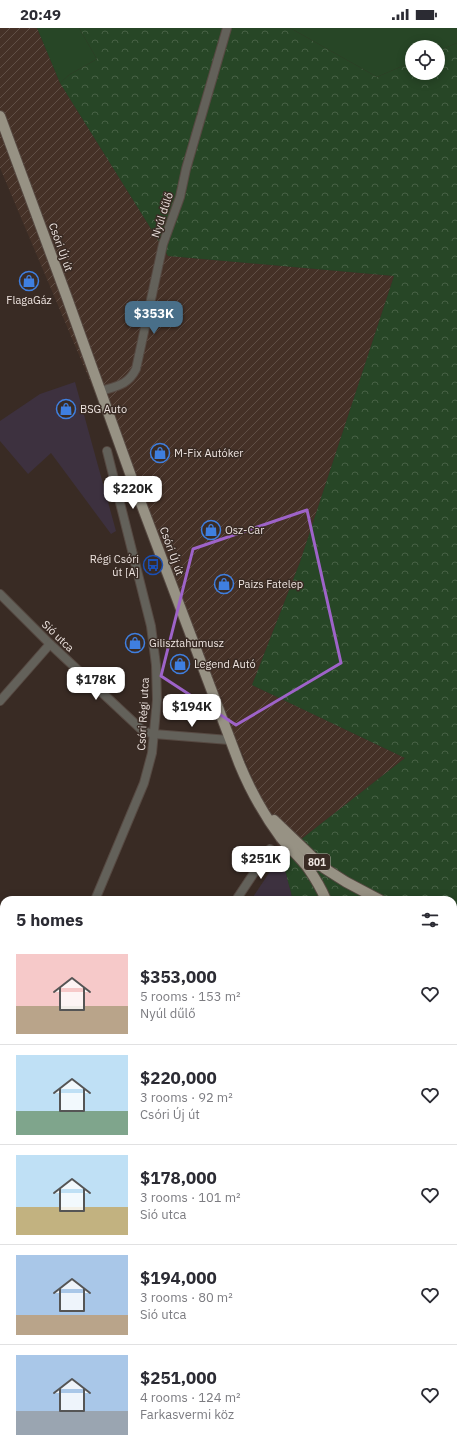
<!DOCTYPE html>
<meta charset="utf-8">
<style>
:root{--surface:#fff;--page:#f2f2f3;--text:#2b2b33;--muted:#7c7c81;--line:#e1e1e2;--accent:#496f89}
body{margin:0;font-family:"IBM Plex Sans",sans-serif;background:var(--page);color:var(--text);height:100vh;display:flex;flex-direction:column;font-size:15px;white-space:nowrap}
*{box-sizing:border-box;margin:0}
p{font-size:13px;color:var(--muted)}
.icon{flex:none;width:22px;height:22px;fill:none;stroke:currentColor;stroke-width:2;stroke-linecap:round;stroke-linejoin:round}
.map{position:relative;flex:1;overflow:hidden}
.sheet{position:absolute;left:0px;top:868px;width:457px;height:556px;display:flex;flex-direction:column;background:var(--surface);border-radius:12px 12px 0 0;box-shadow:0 2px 10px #0003}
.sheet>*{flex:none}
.controls{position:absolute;left:405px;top:12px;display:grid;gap:8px}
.controls a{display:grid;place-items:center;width:40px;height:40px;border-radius:50%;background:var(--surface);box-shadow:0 2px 10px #0003;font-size:20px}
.price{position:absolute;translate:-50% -34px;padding:0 9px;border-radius:8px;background:#fff;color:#222;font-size:13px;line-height:26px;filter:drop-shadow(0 1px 2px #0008)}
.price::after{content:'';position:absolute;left:50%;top:24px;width:12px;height:9px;margin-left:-6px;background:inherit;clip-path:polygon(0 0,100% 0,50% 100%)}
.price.selected{background:var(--accent);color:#fff}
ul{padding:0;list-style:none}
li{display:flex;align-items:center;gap:12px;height:100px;padding:0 16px}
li+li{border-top:1px solid var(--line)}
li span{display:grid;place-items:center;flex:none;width:112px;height:80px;border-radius:0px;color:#555}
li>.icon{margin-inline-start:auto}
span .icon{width:48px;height:48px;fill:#fffc;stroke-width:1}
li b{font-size:17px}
h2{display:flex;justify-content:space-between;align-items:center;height:48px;padding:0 16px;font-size:17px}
.status{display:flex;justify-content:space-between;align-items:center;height:28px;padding:0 20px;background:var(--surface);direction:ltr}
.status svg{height:11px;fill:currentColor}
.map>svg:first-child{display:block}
.commercial{fill:#3d313f}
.industrial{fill:url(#industrial-furrows)}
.education{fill:#423038}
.green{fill:#274626}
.forest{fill:url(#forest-crowns)}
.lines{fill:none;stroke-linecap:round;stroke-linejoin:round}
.stream{stroke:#49565e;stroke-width:2.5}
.street-casing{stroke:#564942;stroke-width:10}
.secondary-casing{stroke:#564942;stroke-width:12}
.primary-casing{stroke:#564942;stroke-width:12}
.street{stroke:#63615a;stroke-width:8}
.secondary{stroke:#817c72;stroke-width:10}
.primary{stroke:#979284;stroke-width:10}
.marked{fill:none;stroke:#9e63c9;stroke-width:3;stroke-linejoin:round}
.labels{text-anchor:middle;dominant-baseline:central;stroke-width:3;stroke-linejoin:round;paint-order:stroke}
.shield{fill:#392b24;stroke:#b8aca8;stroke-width:1}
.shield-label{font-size:10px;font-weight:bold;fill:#eee4e0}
.street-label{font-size:11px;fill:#eee4e0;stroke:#392b24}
.poi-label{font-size:11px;fill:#eee4e0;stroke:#392b24;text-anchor:start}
</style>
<div class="status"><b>20:49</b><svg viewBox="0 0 49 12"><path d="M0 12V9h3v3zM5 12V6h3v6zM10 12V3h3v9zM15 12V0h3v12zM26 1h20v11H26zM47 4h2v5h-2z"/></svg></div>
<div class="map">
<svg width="457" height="1424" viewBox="0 0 457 1424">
<defs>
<pattern id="industrial-furrows" width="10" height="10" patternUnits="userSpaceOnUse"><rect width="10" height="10" fill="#453127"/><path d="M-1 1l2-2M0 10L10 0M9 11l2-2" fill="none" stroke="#604f46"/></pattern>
<pattern id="forest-crowns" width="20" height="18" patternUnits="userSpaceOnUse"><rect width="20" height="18" fill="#274626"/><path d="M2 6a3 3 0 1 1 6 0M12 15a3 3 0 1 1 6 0" fill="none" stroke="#476145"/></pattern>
</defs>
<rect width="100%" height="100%" fill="#392b24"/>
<g class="commercial">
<polygon points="75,354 116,503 111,506 51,425 28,446 0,413 0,393 40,366"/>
<polygon points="281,827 293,872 251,872"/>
</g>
<g class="industrial">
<polygon points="0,0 37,0 60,55 168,228 394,248 300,534 252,657 405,730 281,827 255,757 90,353 0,140"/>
<polygon points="457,1308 457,1424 378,1424 378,1420 453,1420 453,1309"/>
</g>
<polygon class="education" points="0,1069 4,1071 4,1209 0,1212"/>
<g class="green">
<polygon points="37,0 79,0 97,31 69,47 60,55"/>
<polygon points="290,0 457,0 457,15 438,23 438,19 412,19 412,34 377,49"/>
</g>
<g class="forest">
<polygon points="79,0 290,0 377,49 412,34 412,45 438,45 438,23 457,15 457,1223 453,1223 453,872 293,872 281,827 405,730 252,657 300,534 394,248 168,228 60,55 69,47 97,31"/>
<polygon points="4,1209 4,1275 0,1278 0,1212"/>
</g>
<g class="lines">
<g class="stream">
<polyline points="453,1239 457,1235"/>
<polyline points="249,1424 254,1420"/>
</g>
<g class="street-casing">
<g id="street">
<path d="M101,363c16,-5 27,-6 35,-22l27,-125 17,-47 6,-28 41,-141"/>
<polyline points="0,566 50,616 143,703 154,706 229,712"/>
<polyline points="0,673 50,616"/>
<polyline points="95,872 144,755 152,725 157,672 156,637 151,598 107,423"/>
<polyline points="236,872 270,821"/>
<polyline points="453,1299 457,1298"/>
</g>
</g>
<g class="secondary-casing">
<g id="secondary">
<polyline points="0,1057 4,1058"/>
<polyline points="382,1424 382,1420"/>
</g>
</g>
<g class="primary-casing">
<g id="primary">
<path d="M0,88l66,179 70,195 103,273c11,27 25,52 42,75 8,10 19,19 27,30 7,10 13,20 18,32"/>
<polyline points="274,792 324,840 346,854 380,872"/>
<polyline points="453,894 457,895"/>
<polyline points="453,979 457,977"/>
<polyline points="0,1296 4,1293"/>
<polyline points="0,1311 4,1308"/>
</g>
</g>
<use href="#street" class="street"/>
<use href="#secondary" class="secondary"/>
<use href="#primary" class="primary"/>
</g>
<path class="marked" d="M307,482l34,153 -105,62 -75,-49 32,-127z"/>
<defs>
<g id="shop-ring" transform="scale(1)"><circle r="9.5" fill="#392b24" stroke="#3f7fe0" stroke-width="1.5"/><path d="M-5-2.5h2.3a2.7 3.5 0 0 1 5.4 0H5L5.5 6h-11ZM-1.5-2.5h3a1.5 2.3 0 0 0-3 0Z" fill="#3f7fe0"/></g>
<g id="bus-ring" transform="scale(1)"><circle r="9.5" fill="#392b24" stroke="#1a4fb4" stroke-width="1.5"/><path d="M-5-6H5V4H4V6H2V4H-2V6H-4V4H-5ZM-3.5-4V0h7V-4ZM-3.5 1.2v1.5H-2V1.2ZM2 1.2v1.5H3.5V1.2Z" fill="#1a4fb4"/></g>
</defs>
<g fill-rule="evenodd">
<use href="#shop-ring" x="29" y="253"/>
<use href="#shop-ring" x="66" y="381"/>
<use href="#shop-ring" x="160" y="425"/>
<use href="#shop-ring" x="211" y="502"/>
<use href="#bus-ring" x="153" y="537"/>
<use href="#shop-ring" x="224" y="556"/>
<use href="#shop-ring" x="135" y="615"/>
<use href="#shop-ring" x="180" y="636"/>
</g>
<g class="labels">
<rect class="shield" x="304" y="826" width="26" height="16" rx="3"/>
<g class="shield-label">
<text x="317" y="834">801</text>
</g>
<g class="street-label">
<text transform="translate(162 187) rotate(-72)">Nyúl dűlő</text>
<text transform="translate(61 219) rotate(70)">Csóri Új út</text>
<text transform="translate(172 523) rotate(70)">Csóri Új út</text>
<text transform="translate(58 608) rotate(44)">Sió utca</text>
<text transform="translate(143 686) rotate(-87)">Csóri Régi utca</text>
</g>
<g class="poi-label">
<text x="29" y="272" text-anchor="middle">FlagaGáz</text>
<text x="80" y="381">BSG Auto</text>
<text x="174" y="425">M-Fix Autóker</text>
<text x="225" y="502">Osz-Car</text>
<text x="139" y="531" text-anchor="end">Régi Csóri<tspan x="139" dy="13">út [A]</tspan></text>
<text x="238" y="556">Paizs Fatelep</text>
<text x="149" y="615">Gilisztahumusz</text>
<text x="194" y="636">Legend Autó</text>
</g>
</g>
</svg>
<div class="controls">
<a><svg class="icon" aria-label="locate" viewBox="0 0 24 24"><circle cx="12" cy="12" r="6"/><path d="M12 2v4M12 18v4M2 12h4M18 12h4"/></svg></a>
</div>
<b class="price selected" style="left:154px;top:307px">$353K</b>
<b class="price" style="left:133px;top:482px">$220K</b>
<b class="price" style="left:96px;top:673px">$178K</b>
<b class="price" style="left:192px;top:700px">$194K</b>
<b class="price" style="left:261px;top:852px">$251K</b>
<section class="sheet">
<h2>5 homes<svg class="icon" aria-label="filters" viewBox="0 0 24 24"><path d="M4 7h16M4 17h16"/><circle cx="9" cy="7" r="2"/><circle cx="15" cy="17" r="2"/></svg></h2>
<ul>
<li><span style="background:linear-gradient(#f6c9c9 65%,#b9a48a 0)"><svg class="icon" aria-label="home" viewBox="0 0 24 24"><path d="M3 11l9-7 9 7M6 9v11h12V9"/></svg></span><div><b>$353,000</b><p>5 rooms · 153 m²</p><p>Nyúl dűlő</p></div><svg class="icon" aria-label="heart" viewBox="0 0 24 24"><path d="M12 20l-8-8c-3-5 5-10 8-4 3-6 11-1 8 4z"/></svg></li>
<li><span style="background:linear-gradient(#bfe0f5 70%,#7fa58c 0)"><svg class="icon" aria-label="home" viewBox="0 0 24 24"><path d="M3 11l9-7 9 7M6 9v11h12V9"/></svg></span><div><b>$220,000</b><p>3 rooms · 92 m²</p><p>Csóri Új út</p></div><svg class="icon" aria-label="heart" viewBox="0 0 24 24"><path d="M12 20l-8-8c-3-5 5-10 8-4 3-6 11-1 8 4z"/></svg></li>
<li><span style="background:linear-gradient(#bfe0f5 65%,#c2b280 0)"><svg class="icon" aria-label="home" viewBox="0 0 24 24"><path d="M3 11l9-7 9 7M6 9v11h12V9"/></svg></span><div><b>$178,000</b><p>3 rooms · 101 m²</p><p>Sió utca</p></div><svg class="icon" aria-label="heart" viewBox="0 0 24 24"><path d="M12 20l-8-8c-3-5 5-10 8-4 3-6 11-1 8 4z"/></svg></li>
<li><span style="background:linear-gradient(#a9c7e8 75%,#b9a48a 0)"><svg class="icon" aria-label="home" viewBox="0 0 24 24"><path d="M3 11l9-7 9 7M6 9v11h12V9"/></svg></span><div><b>$194,000</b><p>3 rooms · 80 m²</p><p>Sió utca</p></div><svg class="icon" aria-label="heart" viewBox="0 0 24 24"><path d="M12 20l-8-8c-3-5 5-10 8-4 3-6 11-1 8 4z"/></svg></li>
<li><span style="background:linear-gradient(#a9c7e8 70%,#9aa5b1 0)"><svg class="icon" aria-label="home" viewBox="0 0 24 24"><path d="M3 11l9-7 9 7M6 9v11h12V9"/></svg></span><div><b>$251,000</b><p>4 rooms · 124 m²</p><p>Farkasvermi köz</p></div><svg class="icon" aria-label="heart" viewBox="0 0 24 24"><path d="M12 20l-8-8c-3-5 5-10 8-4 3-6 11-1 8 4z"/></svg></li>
</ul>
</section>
</div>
